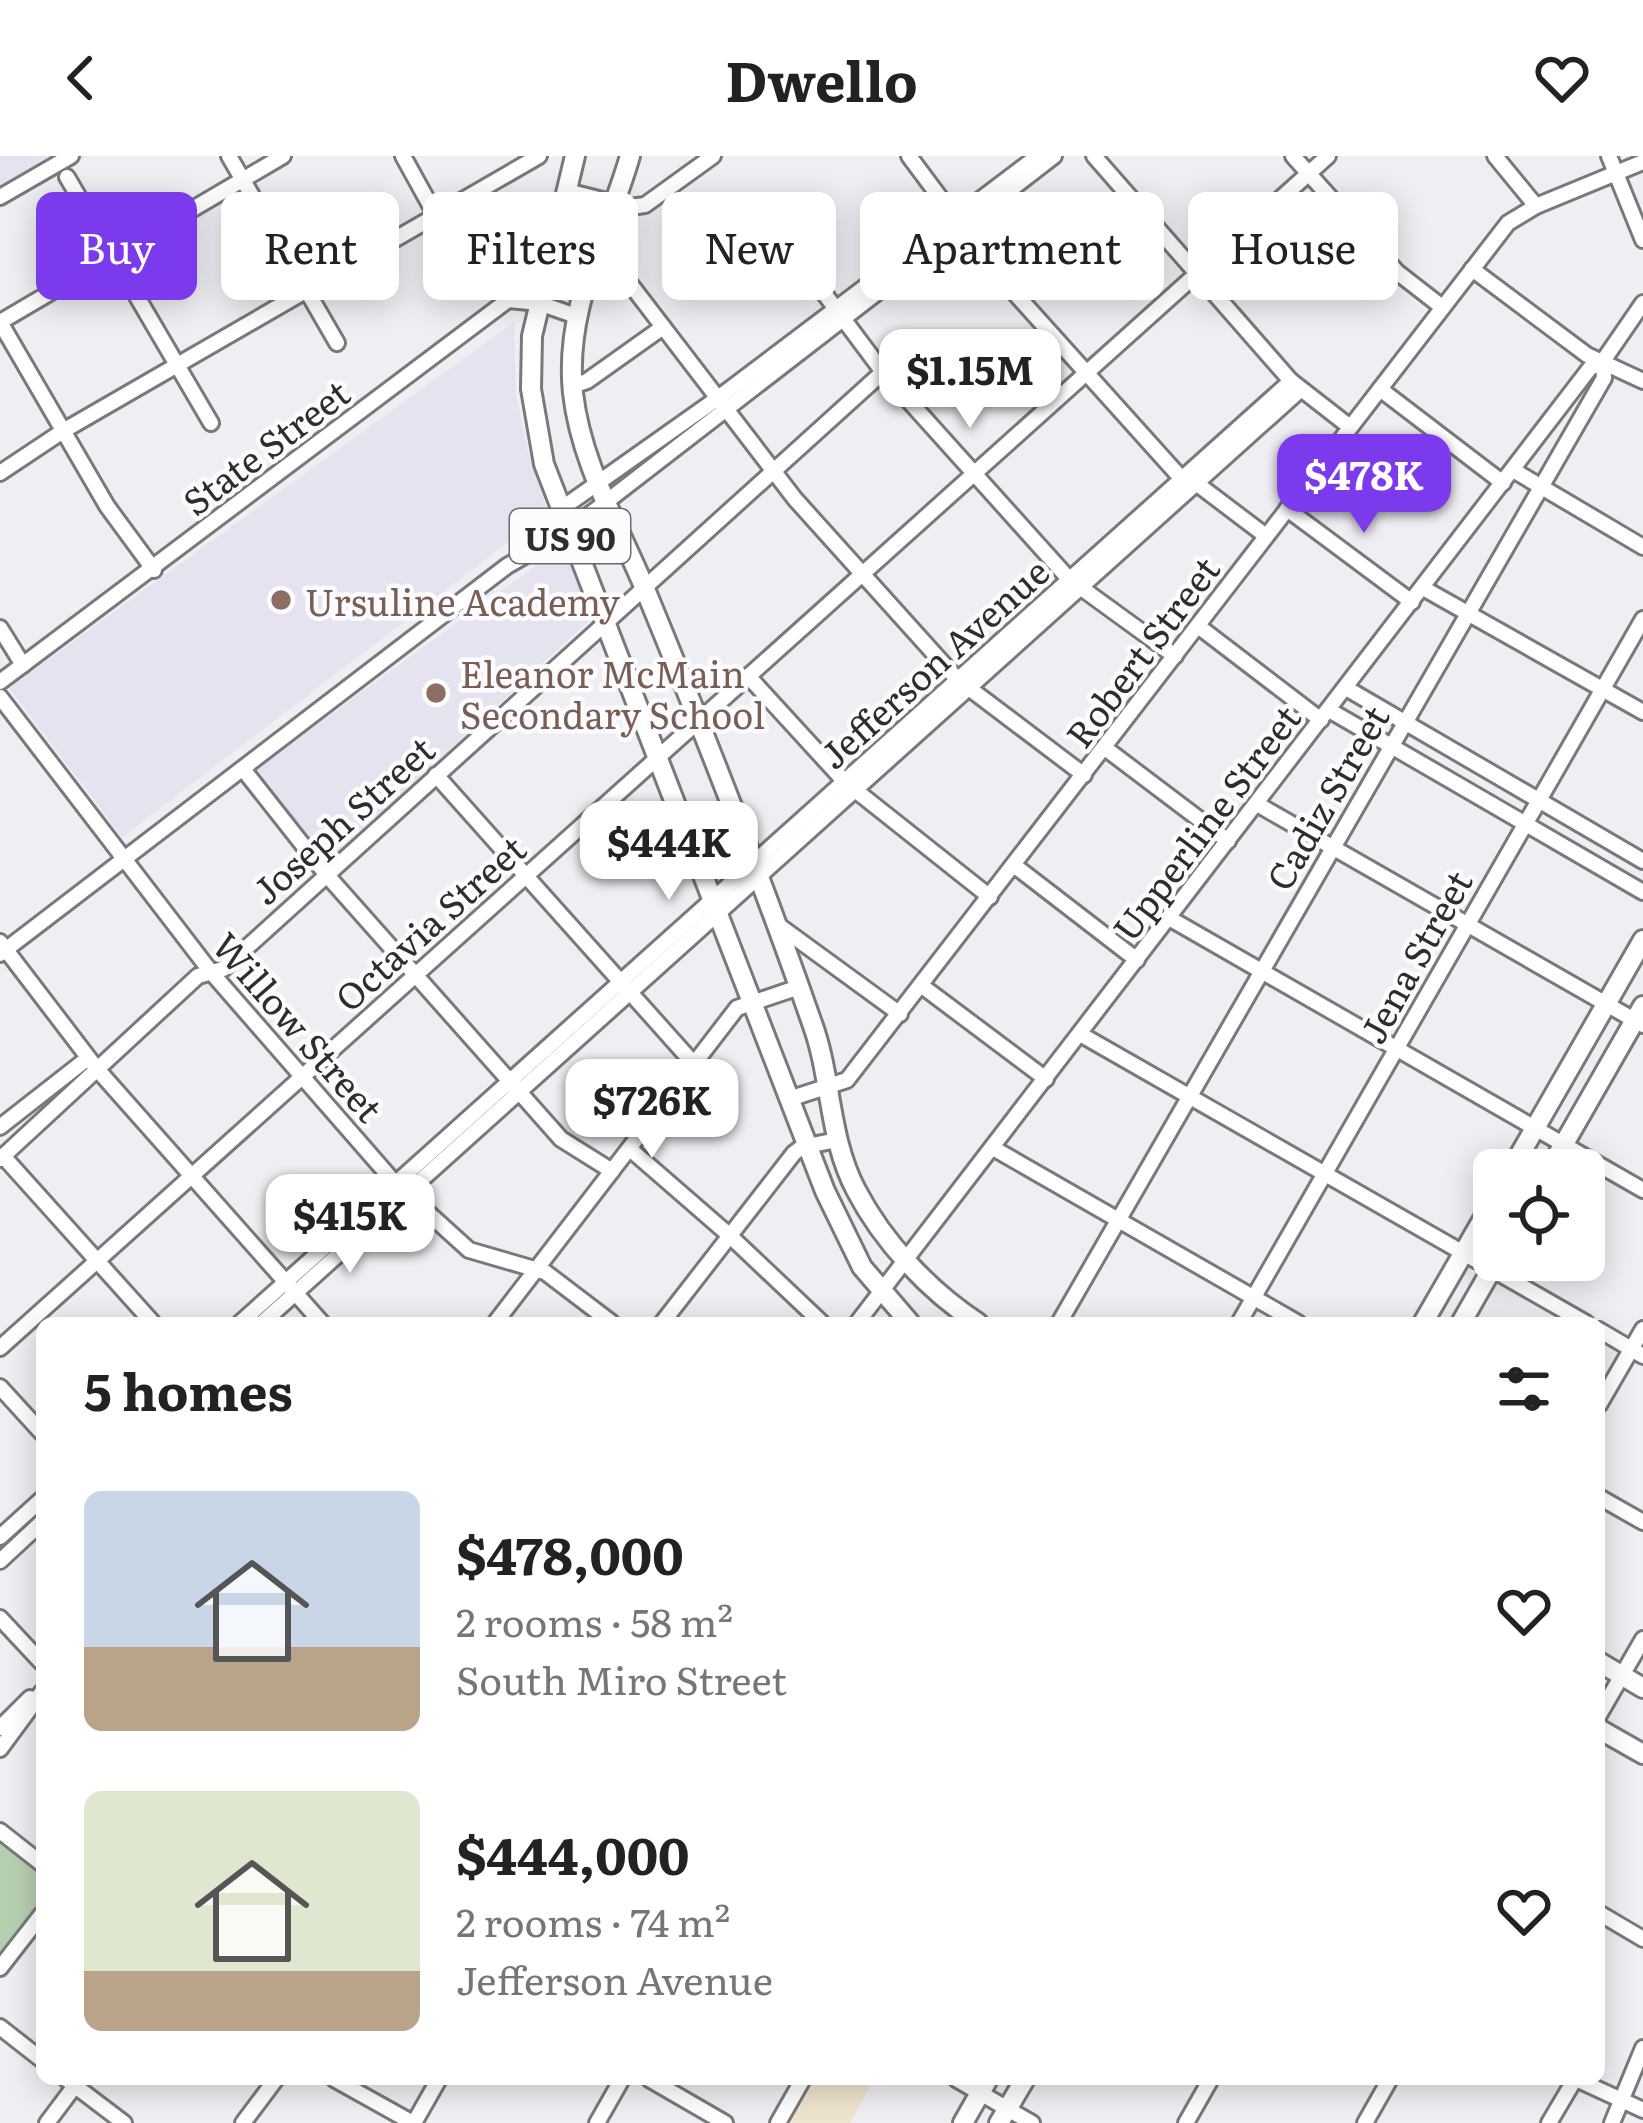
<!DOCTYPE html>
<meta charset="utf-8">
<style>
:root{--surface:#fff;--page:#f2f2f2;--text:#222;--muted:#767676;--accent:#7c3aed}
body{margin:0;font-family:Literata,serif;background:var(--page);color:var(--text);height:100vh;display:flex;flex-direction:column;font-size:45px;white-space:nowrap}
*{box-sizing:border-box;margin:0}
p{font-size:39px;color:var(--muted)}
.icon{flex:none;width:66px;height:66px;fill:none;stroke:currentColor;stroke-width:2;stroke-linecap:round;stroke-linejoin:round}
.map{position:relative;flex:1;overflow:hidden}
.side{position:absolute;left:36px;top:1161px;width:1569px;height:768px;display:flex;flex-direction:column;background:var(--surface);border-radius:18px;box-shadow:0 6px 30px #0003}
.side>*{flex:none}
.banner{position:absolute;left:36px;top:36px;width:1572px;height:108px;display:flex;gap:24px}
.fabs{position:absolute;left:1473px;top:993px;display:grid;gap:24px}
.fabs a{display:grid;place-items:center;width:132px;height:132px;border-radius:18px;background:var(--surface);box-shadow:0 6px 30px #0003;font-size:60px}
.price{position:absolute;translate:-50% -102px;padding:0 27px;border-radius:24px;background:#fff;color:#222;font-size:39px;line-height:78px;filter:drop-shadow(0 3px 6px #0008)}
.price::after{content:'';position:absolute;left:50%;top:72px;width:36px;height:27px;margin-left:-18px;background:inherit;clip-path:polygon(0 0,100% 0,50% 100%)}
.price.on{background:var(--accent);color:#fff}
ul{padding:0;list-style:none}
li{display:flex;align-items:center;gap:36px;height:300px;padding:0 48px}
li span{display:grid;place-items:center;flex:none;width:336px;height:240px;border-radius:18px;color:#555}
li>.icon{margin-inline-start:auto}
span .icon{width:144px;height:144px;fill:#fffc;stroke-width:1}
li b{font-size:51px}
h2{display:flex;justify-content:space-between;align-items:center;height:144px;padding:0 48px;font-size:51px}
.chip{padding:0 42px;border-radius:18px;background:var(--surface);box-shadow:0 6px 30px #0003;font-size:42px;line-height:108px}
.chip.on{background:var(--accent);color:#fff}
header{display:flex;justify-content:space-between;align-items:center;height:156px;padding:0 48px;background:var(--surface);font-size:54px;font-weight:700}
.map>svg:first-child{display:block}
.commercial{fill:#efe4cf}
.built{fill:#e5e3ef}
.green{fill:#b7cfb1}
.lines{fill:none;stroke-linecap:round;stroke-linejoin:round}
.minor-casing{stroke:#79797d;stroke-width:20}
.major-casing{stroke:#79797d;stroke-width:24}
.minor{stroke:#fff;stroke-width:14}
.major{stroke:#fff;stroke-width:18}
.education-dot{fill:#8d6e63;stroke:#fcfcff;stroke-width:4.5}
.labels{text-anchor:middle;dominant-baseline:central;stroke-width:9;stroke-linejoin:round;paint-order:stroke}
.shield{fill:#fcfcff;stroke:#6b6b6d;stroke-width:3}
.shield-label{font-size:33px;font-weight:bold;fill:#2d2d2e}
.street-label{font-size:36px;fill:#2d2d2e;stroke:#fcfcff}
.education-label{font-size:36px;fill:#785e54;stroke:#fcfcff;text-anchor:start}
</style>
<header><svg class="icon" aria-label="back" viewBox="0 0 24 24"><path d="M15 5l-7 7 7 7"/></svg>Dwello<svg class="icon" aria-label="heart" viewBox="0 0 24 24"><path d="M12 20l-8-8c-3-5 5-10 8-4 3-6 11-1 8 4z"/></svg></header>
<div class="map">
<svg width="1643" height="1967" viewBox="0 0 1643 1967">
<rect width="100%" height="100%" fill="#efeef3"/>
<polygon class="commercial" points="809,1923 873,1923 874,1924 850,1967 785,1967"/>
<g class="built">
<polygon points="0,0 87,0 0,50"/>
<polygon points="514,166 516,238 527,292 548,356 122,681 9,532"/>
<polygon points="563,390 594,460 327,707 256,613"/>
</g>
<polygon class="green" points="0,1675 42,1708 42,1758 0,1812"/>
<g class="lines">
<g class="minor-casing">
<g id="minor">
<polyline points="229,0 337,187"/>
<polyline points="403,0 457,98"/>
<polyline points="909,0 994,114 1181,322 1196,327 1266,380"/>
<polyline points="1094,0 1291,225 1350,271"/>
<polyline points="1293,0 1397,116 1442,151"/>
<polyline points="1495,0 1536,50"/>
<polyline points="1609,0 1643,84"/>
<polyline points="67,21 211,267"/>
<polyline points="567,35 630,51 645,49 713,0"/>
<polyline points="0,41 71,0"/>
<polyline points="762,54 883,216 1069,423 1175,500"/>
<polyline points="598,86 795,343 957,523 1084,619"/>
<polyline points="1472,113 1587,199 1643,225"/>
<polyline points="0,166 283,0"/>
<polyline points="0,166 107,350 154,414"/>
<polyline points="573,230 587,225 663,171"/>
<polyline points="1380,233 1503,327"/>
<polyline points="1513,314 1643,391"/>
<polyline points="0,317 63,275 539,0"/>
<polyline points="1287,353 1412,446"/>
<polyline points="519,398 561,353 718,242 1038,0"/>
<polyline points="1423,432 1643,556"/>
<polyline points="1198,470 1321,564"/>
<polyline points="0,472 23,509"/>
<polyline points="748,520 845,626 990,741"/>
<polyline points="0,526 508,144 539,147 576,160"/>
<polyline points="1346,532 1643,705"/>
<polyline points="0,541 211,816 395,1027 469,1094 545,1116 612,1167"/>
<polyline points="1329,554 1643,736"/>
<polyline points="1105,592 1228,685"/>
<polyline points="243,613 325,717 561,983 612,1015"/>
<polyline points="436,619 694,908"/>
<polyline points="1257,648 1643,869"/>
<polyline points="1015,710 1137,804"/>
<polyline points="1169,762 1643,1034"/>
<polyline points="778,769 900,858"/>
<polyline points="0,786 97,913 322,1167"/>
<polyline points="0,798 507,410 568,375 606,346 1054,0"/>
<polyline points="922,830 1046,923"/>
<polyline points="1080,878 1586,1167"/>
<polyline points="789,943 847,924 1508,67 1536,50 1643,6"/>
<polyline points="0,971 88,902"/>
<polyline points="993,992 1298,1167"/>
<polyline points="630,993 729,1079 822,1167"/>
<polyline points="3,1000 153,1167"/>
<polyline points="0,1003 198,820 223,813 883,216"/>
<polyline points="240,1167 1291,225"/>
<polyline points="262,1167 1300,234"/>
<polyline points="495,1167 737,852 799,831"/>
<polyline points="662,1167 794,997 802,991 837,984"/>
<polyline points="857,1167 1590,212 1603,205"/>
<polyline points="1059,1167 1604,222 1603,205 1643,147"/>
<polyline points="1239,1167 1643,463"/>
<polyline points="1599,1174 1643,1200"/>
<polyline points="0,1192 1328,0"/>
<polyline points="0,1231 42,1277"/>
<polyline points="1599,1249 1643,1173"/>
<polyline points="1599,1341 1643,1366"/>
<polyline points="0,1381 42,1343"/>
<polyline points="0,1405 42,1366"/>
<polyline points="0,1462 42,1507"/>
<polyline points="1599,1559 1643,1483"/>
<polyline points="0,1572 30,1542"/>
<polyline points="0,1593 42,1536"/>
<polyline points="0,1675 42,1708"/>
<polyline points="1599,1757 1643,1783"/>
<polyline points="0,1812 42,1758"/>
<polyline points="0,1871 42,1904"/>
<polyline points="66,1923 124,1967"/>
<polyline points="334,1923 413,1967"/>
<polyline points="649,1923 725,1967"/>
<polyline points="956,1923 1032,1967"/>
<polyline points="1576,1923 1643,1954"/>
<polyline points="47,1967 77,1927"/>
<polyline points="243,1967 276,1923"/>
<polyline points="414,1967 439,1923"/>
<polyline points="597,1967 622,1923"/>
<polyline points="778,1967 803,1923"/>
<polyline points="1186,1967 1211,1923"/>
<polyline points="1365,1967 1390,1923"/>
<polyline points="1549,1967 1575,1923"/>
<polyline points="1612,1967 1643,1892"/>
</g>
</g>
<g class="major-casing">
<g id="major">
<polyline points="575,0 532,180 531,233 544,308 825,1035 862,1111 910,1167"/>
<path d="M630,0c-23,80 -66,150 -57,237 8,71 45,131 72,196 59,143 116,288 167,434 20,54 16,114 44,167 27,52 73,101 122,133"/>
<polyline points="1511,1014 1643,784"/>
<polyline points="1549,1014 1643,850"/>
<polyline points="1423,1167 1494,1044"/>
<polyline points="1461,1167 1497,1104"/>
<polyline points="1599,1506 1643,1532"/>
<polyline points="1599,1573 1643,1598"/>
<polyline points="963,1967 988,1923"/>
<polyline points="999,1967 1025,1923"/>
</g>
</g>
<use href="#minor" class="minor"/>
<use href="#major" class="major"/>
</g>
<g class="education-dot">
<circle cx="281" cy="444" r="12"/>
<circle cx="436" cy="537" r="12"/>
</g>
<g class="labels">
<rect class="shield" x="510" y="353" width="120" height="54" rx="9"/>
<g class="shield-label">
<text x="570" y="380">US 90</text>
</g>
<g class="street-label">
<text transform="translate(265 290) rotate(-37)">State Street</text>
<text transform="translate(1141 495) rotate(-53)">Robert Street</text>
<text transform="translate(933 506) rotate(-42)">Jefferson Avenue</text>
<text transform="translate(1326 641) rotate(-60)">Cadiz Street</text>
<text transform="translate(342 663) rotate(-42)">Joseph Street</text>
<text transform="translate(1205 666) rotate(-53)">Upperline Street</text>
<text transform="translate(429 766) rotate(-42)">Octavia Street</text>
<text transform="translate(1414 800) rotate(-61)">Jena Street</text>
<text transform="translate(299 870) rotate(49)">Willow Street</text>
</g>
<g class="education-label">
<text x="305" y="444">Ursuline Academy</text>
<text x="460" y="516">Eleanor McMain<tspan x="460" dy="41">Secondary School</tspan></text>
</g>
</g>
</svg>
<div class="fabs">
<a><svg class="icon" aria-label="locate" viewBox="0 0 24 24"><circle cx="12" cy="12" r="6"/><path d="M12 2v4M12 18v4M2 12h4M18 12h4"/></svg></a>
</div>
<b class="price" style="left:970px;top:275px">$1.15M</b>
<b class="price on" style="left:1364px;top:380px">$478K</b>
<b class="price" style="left:669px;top:747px">$444K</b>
<b class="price" style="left:652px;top:1005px">$726K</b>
<b class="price" style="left:350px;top:1120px">$415K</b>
<div class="banner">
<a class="chip on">Buy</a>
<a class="chip">Rent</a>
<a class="chip">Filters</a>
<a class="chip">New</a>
<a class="chip">Apartment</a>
<a class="chip">House</a>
</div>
<section class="side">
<h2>5 homes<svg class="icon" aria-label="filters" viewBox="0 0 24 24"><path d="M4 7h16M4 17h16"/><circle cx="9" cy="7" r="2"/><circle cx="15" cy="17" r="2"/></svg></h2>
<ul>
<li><span style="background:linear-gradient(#c9d6e8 65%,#b9a48a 0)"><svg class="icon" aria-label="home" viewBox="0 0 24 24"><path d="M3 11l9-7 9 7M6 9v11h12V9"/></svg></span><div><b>$478,000</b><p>2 rooms · 58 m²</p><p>South Miro Street</p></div><svg class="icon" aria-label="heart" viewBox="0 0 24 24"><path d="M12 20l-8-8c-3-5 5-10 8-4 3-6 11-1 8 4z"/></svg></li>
<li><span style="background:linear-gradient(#dfe7d0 75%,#b9a48a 0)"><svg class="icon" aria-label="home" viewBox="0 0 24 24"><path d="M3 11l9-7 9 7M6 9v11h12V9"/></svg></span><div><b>$444,000</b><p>2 rooms · 74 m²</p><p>Jefferson Avenue</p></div><svg class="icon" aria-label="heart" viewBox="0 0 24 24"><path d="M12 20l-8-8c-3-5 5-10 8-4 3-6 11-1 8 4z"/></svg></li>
</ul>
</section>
</div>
